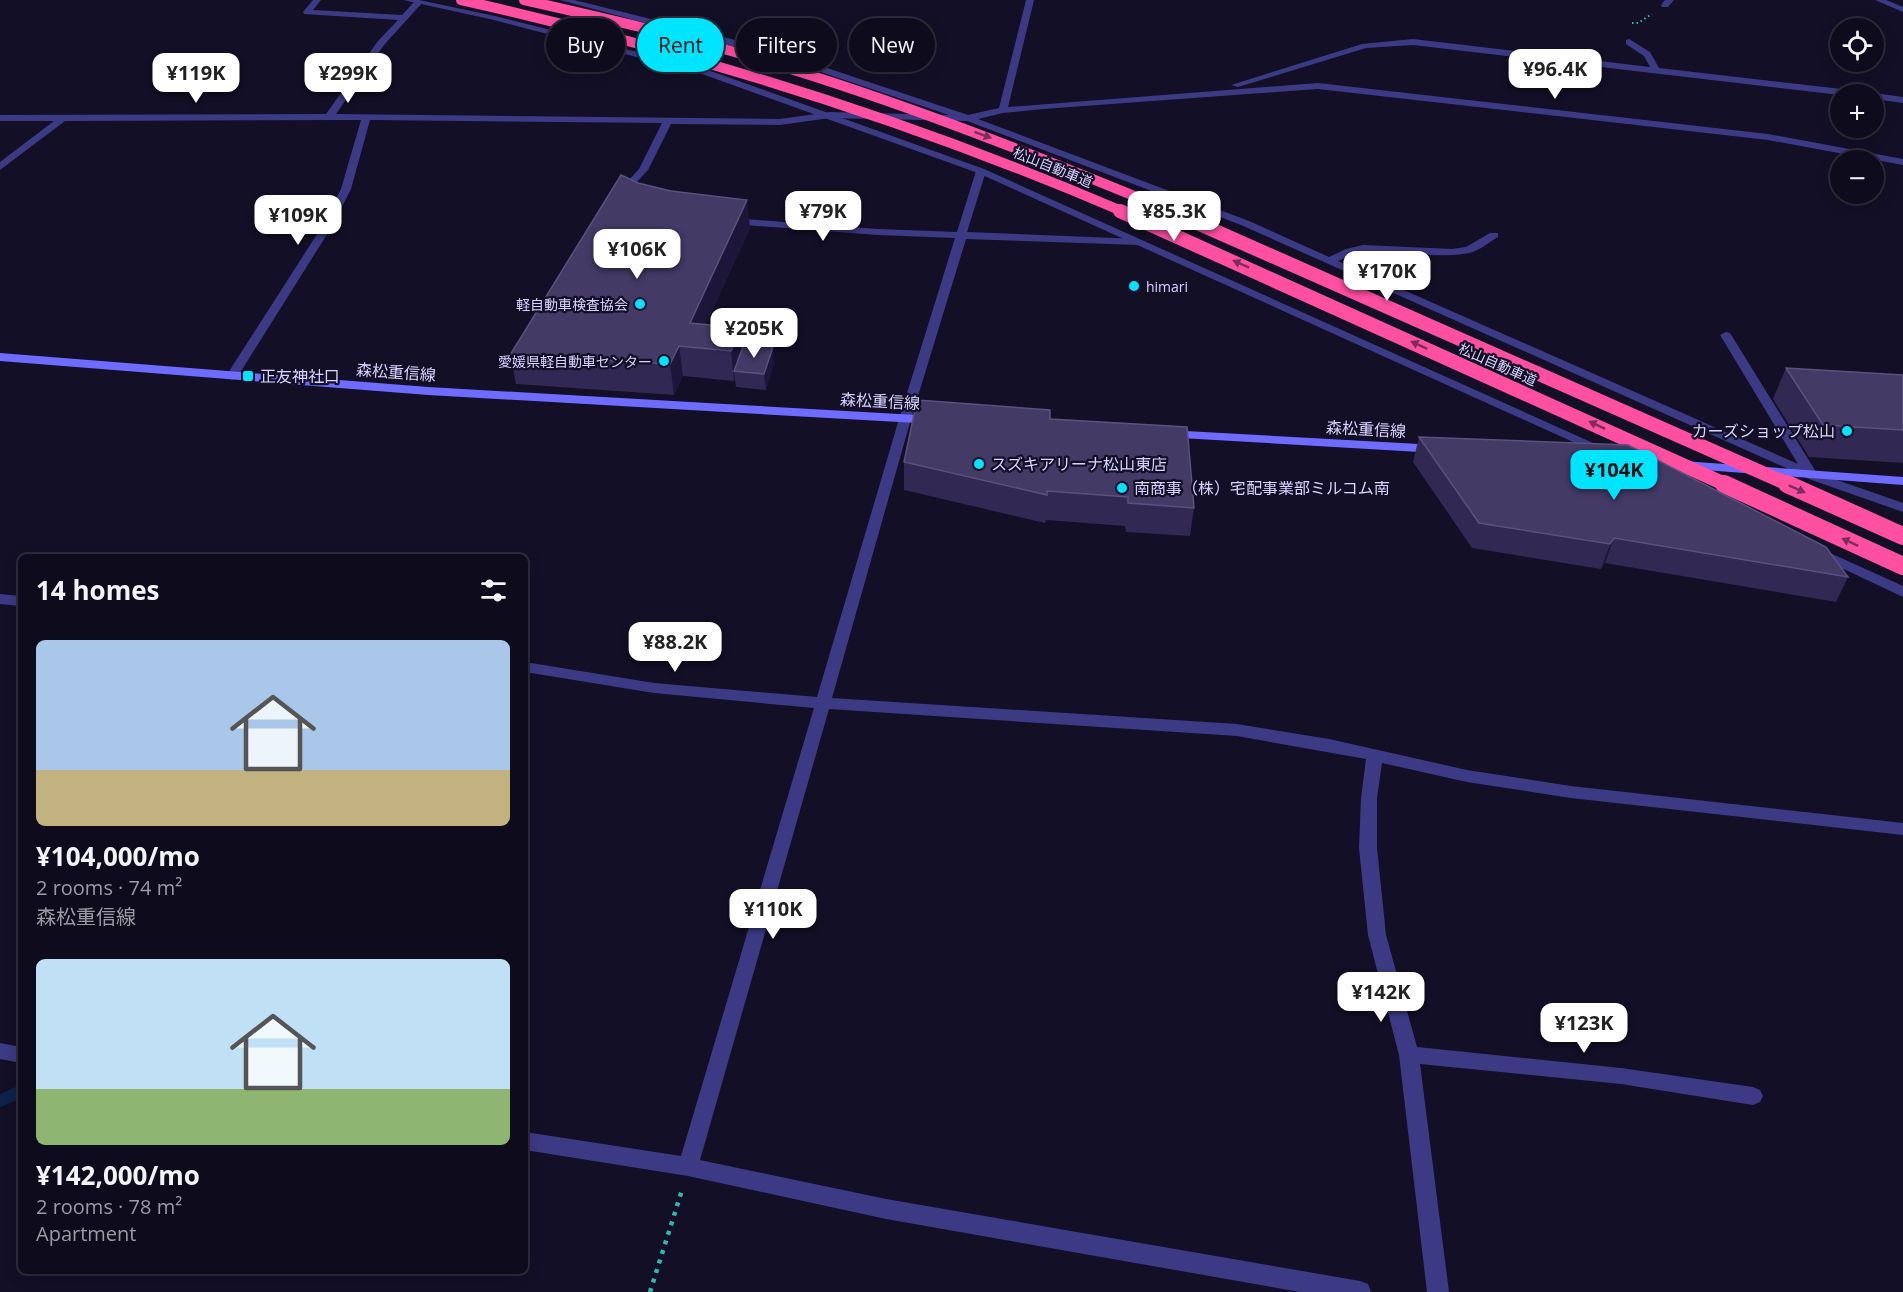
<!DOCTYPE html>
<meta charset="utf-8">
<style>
:root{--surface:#0e0b1c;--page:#1c1929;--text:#f1f3f6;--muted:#9b9ba3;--line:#2e2b3b;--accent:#00e5ff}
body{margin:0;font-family:"Open Sans","Noto Sans JP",sans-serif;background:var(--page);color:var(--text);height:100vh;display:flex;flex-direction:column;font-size:22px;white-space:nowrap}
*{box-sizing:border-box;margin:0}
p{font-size:20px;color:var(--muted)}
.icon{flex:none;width:33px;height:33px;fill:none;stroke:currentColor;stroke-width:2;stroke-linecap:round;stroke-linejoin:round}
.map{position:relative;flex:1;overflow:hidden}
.sheet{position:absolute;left:18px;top:554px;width:510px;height:720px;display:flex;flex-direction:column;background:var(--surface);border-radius:9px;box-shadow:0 3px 15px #0003,0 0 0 2px var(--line)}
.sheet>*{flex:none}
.banner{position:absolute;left:546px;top:18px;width:570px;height:54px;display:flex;gap:12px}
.buttons{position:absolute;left:1830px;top:18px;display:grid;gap:12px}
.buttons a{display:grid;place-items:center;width:54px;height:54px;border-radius:50%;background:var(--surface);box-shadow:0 3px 15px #0003,0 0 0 2px var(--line);font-size:30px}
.price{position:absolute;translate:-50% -51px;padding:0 14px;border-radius:12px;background:#fff;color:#222;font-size:20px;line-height:39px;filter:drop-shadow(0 2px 3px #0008)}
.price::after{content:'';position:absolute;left:50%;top:36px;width:18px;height:14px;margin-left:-9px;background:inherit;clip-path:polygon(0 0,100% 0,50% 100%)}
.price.current{background:var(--accent);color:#111}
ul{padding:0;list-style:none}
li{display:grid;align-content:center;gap:12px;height:318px;padding:0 18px}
li span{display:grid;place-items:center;height:186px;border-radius:9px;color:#555}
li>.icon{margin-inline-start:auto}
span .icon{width:108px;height:108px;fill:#fffc;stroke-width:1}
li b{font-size:26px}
h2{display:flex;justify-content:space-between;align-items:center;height:72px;padding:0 18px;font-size:26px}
.pill{padding:0 21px;border-radius:27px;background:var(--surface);box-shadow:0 3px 15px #0003,0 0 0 2px var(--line);font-size:21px;line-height:54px}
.pill.current{background:var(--accent);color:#111}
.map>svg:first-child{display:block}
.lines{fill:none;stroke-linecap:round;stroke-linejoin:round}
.stream{stroke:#0c2248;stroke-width:12}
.path-far1{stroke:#2fb8b0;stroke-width:2;stroke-dasharray:1.5 3;stroke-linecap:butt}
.path{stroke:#2fb8b0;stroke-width:4.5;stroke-dasharray:4 6;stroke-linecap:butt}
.minor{fill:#3d3a85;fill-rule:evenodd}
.tertiary{fill:#3d3a85;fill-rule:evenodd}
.secondary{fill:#6f6bff;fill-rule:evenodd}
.motorway-bridge-far2{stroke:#ff4fa3;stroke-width:10}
.motorway-bridge-far1{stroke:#ff4fa3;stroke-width:14}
.motorway-bridge{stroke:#ff4fa3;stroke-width:18}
.wall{fill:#312854}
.shaded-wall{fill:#1d163a}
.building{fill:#433a66;stroke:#5a527e;stroke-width:1.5}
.oneway{fill:#7d2c5e}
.poi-dot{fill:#00e5ff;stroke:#130f26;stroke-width:2}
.labels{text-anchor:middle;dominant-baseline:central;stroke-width:4.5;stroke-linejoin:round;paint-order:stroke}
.far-street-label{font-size:14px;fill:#d9d4ff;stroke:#130f26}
.far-poi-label{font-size:14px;fill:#d9d4ff;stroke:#130f26;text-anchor:end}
.street-label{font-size:16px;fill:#d9d4ff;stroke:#130f26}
.poi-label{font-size:16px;fill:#d9d4ff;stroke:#130f26;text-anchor:start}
</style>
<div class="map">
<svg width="1903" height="1292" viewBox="0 0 1903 1292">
<rect width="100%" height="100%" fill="#130f26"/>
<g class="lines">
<polyline class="stream" points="0,1101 21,1091"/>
<polyline class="path-far1" points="1632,23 1638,23 1652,14"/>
<polyline class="path" points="650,1292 682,1190"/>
<g class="minor">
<path d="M313,0h8l-8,10 89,5 14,-15 7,2 -39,43 -48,69 444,5 50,-7 119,3 -155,-52 -234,-63h14l150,37 76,22 168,56 31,-7 27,-108h8l-26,107 310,-24 450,51 135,25v6l-135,-25 -450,-51 -275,20 -40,4 -25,6 271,102 80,36 17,-8 17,-4 89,4 14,-2 24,-14h8v4c-9,5 -19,14 -29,16 -44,9 -89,-12 -131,8l460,203 -78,-129 6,-3 4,1 88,142 -7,4 -570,-254 -274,-104 -137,-3 -50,7 -109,-1 -23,46 -13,14 1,15 -5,3 -5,-3 -1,-15 14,-15 23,-46 -292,-3 -19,69 -20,39 -93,148 -6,4 -6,-4 95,-148 20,-39 20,-69 -296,1 -65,49v-8l54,-41h-54v-6l326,-1 52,-73 20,-21 -94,-6 -1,-2z"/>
<polygon points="1665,0 1674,0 1668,7 1662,7 1661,5"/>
<polygon points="1875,0 1886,0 1903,7 1903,12"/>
<polygon points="1413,39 1650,67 1644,56 1626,44 1626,40 1629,39 1650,52 1659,68 1859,91 1863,94 1840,95 1413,45 1366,48 1238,87 1231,85 1362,44"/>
<polygon points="1874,93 1903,97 1903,103 1874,99 1874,94 1871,94"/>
<polygon points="981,168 986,171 967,232 1139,239 1144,242 1139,245 966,239 911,419 832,698 1237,724 1329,739 1467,770 1571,786 1903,823 1903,835 1571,798 1467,782 1382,763 1377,798 1377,848 1386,935 1417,1047 1621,1068 1753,1087 1760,1090 1763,1096 1760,1102 1753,1105 1621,1084 1420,1064 1449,1292 1427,1292 1399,1055 1368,935 1359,848 1361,798 1366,759 1237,736 829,709 700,1160 886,1199 1360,1281 1368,1284 1371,1292 1300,1292 886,1219 688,1176 525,1150 525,1132 681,1156 814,708 654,693 525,672 525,662 654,683 817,697 899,419 955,238 878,235 732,224 727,221 732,218 878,229 957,232 976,171"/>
<polygon points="0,594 21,596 21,606 0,604"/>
<polygon points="0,1043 21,1047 21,1063 0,1059"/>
</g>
<g class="tertiary">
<polygon points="403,0 419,0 495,16 708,70 984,169 1613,452 1607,456 1602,455 978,173 702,74 494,20"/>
<polygon points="1811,471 1903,503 1903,512 1806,478 1804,475 1806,472"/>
<polygon points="1819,548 1903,586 1903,597 1814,555 1812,552 1814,549"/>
</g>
<g class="secondary">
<polygon points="0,353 428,387 934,416 940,420 934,424 428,395 0,361"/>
<polygon points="1167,430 1437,445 1443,449 1437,453 1163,437 1161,434"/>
<polygon points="1683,461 1903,477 1903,485 1678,468 1676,465 1678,462"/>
</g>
<g class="motorway-bridge-far2">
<path d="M461,0c228,51 449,120 663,212"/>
<path d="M524,0c80,18 159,36 237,60 141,42 277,96 412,152"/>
</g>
<g class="motorway-bridge-far1">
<polyline points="1120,211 1727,485"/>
<polyline points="1170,211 1790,485"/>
</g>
<g class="motorway-bridge">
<polyline points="1724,484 1903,566"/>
<polyline points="1787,484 1903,536"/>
</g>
</g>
<g class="wall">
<polygon points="638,183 750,228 706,324 774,362 766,390 736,387 735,379 734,381 683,376 674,395 516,384 510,355"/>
<polygon points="1786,368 1903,375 1903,463 1809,457 1773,399"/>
<polygon points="1050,419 1194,508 1190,536 1126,532 1125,526 1046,520 1045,523 904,490 904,462"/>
<polygon points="1419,437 1848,577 1836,602 1605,563 1601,569 1472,548 1413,462"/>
</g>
<g class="shaded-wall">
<polygon points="747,200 750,228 695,348 690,323"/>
<polygon points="742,328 744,357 734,371 735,380 734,381 731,351"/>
<polygon points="679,346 683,376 674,395 670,364"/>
<polygon points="773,347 774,362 766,390 764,374"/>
<polygon points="1614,538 1605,563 1601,569 1610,544"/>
</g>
<g class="building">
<polygon points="621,175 638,183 671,191 747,200 690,323 742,328 731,351 679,346 670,364 510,355"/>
<polygon points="744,344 773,347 764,374 734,371"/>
<polygon points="1786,368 1903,375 1903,430 1823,425"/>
<polygon points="917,400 1050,410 1050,419 1187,427 1194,508 1128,503 1128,497 1047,491 1047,495 904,462"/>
<polygon points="1419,437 1628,445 1826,547 1848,577 1614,538 1610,544 1479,523"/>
</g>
<defs><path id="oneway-solid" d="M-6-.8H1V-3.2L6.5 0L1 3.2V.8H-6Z" transform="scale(1.5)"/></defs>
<g class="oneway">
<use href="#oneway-solid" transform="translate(983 135) rotate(20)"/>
<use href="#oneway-solid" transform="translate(1241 264) rotate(-156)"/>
<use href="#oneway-solid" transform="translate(1419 345) rotate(-155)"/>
<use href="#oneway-solid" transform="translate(1597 425) rotate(-155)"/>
<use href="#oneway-solid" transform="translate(1797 489) rotate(24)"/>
<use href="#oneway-solid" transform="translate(1850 542) rotate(-155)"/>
</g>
<g class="poi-dot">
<circle cx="1134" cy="286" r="6"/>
<circle cx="640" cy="304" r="6"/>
<circle cx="664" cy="361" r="6"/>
<rect x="242" y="370" width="12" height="12" rx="3"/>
<circle cx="1847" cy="431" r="6"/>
<circle cx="979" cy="464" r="6"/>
<circle cx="1122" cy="488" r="6"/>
</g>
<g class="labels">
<g class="far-street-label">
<text transform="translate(1053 167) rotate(22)">松山自動車道</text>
<text transform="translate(1498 364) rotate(24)">松山自動車道</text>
</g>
<g class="far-poi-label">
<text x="1146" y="286" text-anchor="start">himari</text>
<text x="628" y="304">軽自動車検査協会</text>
<text x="652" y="361">愛媛県軽自動車センター</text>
</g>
<g class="street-label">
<text transform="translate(396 372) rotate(4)">森松重信線</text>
<text transform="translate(880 401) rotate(3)">森松重信線</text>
<text transform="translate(1366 429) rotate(3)">森松重信線</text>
</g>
<g class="poi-label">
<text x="260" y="376">正友神社口</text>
<text x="1835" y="431" text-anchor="end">カーズショップ松山</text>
<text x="991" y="464">スズキアリーナ松山東店</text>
<text x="1134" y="488">南商事（株）宅配事業部ミルコム南</text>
</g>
</g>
</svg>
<div class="buttons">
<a><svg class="icon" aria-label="locate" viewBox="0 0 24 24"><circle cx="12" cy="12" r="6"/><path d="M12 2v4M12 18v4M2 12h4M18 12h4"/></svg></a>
<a>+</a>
<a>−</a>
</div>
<b class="price" style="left:1555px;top:100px">¥96.4K</b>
<b class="price" style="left:196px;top:104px">¥119K</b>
<b class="price" style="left:348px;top:104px">¥299K</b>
<b class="price" style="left:823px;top:242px">¥79K</b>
<b class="price" style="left:1174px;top:242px">¥85.3K</b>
<b class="price" style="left:298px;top:246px">¥109K</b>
<b class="price" style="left:637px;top:280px">¥106K</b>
<b class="price" style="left:1387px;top:302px">¥170K</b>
<b class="price" style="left:754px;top:359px">¥205K</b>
<b class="price current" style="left:1614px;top:501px">¥104K</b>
<b class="price" style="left:675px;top:673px">¥88.2K</b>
<b class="price" style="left:773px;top:940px">¥110K</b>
<b class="price" style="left:1381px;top:1023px">¥142K</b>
<b class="price" style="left:1584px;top:1054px">¥123K</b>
<div class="banner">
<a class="pill">Buy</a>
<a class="pill current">Rent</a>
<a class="pill">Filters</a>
<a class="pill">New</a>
</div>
<section class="sheet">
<h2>14 homes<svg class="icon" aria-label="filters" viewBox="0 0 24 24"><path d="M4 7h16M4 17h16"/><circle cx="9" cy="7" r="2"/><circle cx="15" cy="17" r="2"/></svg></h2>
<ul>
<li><span style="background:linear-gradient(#a9c7e8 70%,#c2b280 0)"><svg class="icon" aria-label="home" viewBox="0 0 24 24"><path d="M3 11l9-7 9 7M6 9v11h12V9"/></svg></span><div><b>¥104,000/mo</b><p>2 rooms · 74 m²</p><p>森松重信線</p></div></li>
<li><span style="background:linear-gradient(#bfe0f5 70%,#8fb573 0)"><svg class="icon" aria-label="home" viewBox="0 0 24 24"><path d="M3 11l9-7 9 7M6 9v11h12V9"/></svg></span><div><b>¥142,000/mo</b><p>2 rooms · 78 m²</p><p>Apartment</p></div></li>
</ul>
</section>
</div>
